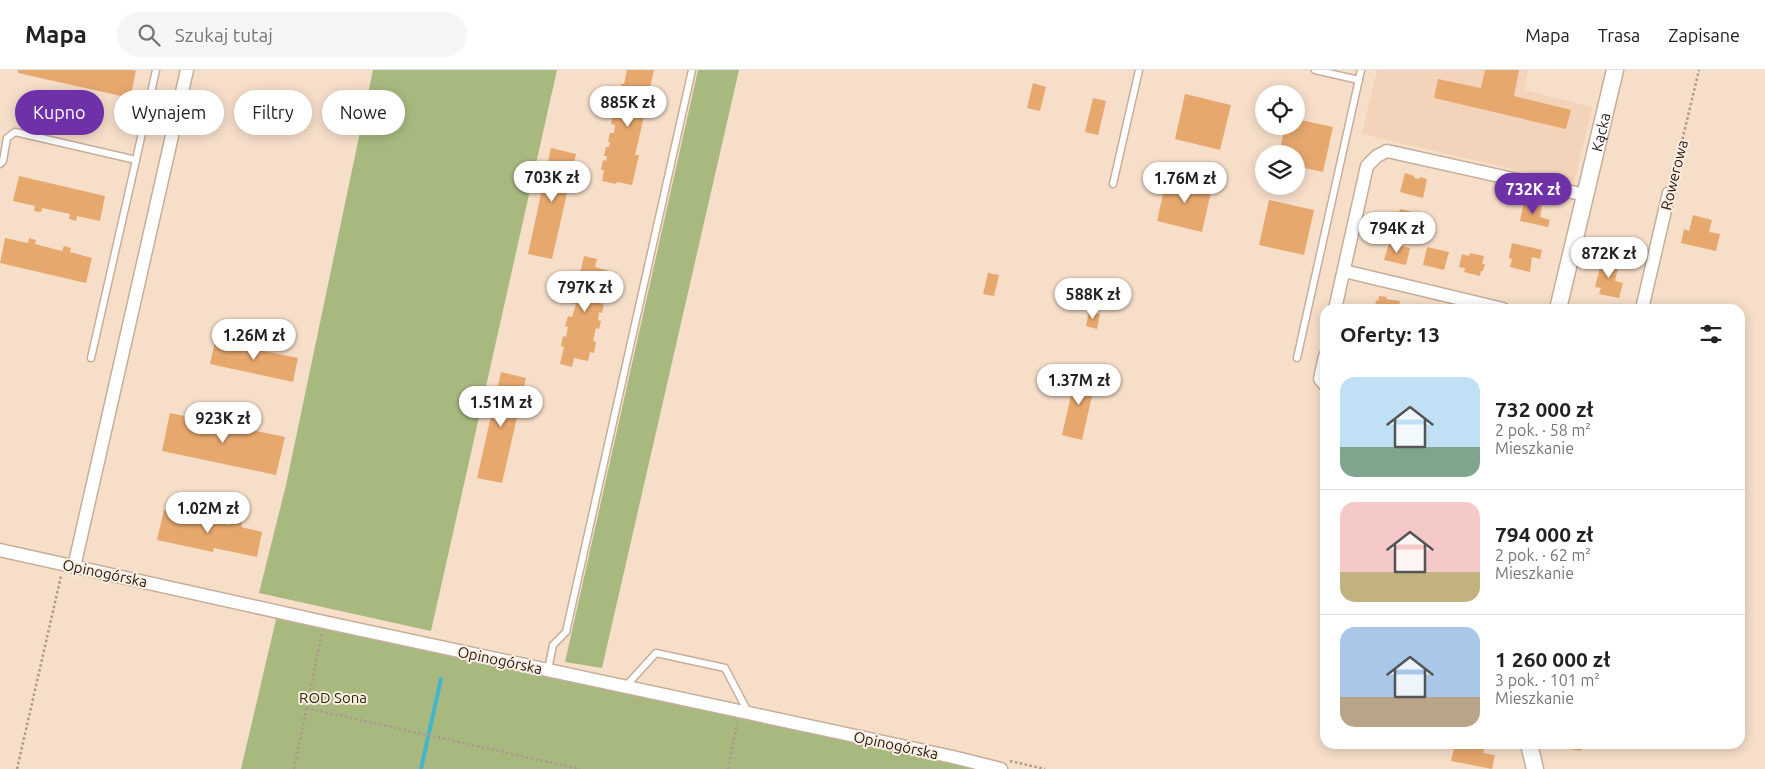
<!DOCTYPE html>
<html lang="pl">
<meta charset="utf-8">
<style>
:root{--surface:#fff;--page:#f6f6f6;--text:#222;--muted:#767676;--line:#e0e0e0;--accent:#6f31a7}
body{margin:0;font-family:Ubuntu,sans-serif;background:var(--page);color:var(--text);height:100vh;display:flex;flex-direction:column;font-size:19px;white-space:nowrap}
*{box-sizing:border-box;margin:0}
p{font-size:16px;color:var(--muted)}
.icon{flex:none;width:28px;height:28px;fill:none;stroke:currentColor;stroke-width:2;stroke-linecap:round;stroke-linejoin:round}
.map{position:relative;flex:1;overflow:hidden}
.sheet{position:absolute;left:1320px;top:234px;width:425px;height:445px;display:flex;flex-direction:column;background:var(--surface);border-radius:15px;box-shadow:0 2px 12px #0003}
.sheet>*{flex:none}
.hud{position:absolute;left:15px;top:20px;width:475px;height:45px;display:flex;gap:10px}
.tools{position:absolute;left:1255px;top:15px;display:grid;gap:10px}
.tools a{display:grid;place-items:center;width:50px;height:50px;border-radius:50%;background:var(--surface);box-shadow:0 2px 12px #0003;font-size:25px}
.price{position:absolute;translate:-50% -42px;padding:0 11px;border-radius:18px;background:#fff;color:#222;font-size:16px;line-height:32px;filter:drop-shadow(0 1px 2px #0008)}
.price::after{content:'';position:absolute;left:50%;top:30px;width:15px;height:11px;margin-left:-8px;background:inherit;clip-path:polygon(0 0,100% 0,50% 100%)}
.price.selected{background:var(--accent);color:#fff}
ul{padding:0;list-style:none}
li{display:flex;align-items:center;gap:15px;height:125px;padding:0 20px}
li+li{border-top:1px solid var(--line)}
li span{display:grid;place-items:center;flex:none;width:140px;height:100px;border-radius:15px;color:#555}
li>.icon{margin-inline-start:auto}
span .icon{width:60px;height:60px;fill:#fffc;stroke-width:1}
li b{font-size:21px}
h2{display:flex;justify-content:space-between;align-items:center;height:60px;padding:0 20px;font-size:21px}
.tag{padding:0 18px;border-radius:22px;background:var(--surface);box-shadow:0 2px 12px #0003;font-size:18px;line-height:45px}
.tag.selected{background:var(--accent);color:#fff}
header{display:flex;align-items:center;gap:30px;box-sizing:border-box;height:70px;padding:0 25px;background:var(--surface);border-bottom:1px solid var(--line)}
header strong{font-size:24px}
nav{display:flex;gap:28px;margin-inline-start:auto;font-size:18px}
.search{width:350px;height:45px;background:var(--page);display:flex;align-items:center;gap:12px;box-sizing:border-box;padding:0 18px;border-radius:28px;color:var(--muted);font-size:19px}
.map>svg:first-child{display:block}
.built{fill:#f3d4ba}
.green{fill:#a8b980}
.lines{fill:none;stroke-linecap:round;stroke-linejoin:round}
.stream{stroke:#44b5cb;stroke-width:4}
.building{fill:#e7a86e}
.service-casing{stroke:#c6ae9a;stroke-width:9}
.minor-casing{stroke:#c6ae9a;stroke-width:15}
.tertiary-casing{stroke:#c6ae9a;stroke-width:19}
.path{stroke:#ad9a8a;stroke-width:2.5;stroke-dasharray:2.5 2.5;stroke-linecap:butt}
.service{stroke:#fff;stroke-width:6}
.minor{stroke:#fff;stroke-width:12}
.tertiary{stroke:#fff;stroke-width:16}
.labels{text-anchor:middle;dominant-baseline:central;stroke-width:4;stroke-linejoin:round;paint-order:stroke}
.street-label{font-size:15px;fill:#231a13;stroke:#fcede0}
.park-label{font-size:15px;fill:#252d0c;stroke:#fcede0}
</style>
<header>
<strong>Mapa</strong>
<div class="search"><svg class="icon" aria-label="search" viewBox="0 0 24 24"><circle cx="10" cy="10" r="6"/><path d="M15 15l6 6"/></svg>Szukaj tutaj</div>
<nav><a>Mapa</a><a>Trasa</a><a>Zapisane</a></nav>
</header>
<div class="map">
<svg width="1765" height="699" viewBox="0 0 1765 699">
<rect width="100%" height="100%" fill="#f6dec9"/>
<polygon class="built" points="1377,0 1528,0 1524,20 1592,37 1574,113 1362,64"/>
<g class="green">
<polygon points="373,0 557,0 431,561 259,523 286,415"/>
<polygon points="698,0 739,0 602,598 565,592"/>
<polygon points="278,541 988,699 241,699"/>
</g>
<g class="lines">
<polyline class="stream" points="421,699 441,609"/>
</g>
<g class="building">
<polygon points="18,0 131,0 136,1 130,28 18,3"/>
<polygon points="627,0 654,0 647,31 651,32 648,42 645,42 635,85 639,85 632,115 617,112 616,114 602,111 604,100 601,100 603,90 606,91 607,86 604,86 606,77 609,77 610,72 608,72 610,63 614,63 615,55 611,54 613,46 616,46 621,23 619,23 621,14 624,14"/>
<polygon points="1485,0 1519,0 1514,26 1571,40 1566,59 1434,28 1438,9 1481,18"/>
<polygon points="1033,13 1046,17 1040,41 1027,38"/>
<polygon points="1185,24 1231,35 1220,80 1175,69"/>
<polygon points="1093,28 1106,31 1098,65 1085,62"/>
<polygon points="1296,49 1333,57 1323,102 1296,96 1296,84 1279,84 1285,56 1296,56"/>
<polygon points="551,78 576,84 552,189 528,184"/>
<polygon points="1405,103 1414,106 1414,108 1419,109 1420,107 1427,109 1423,128 1400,122"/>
<polygon points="19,106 105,126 100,151 77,146 76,151 69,149 70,144 42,138 41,142 34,141 35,136 13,131"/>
<polygon points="1167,106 1212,117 1202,162 1157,151"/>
<polygon points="1269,130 1314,140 1304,185 1259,175"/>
<polygon points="1524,131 1542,136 1540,147 1550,150 1548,157 1520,151"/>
<polygon points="1400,139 1417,143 1411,164 1391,159 1393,153 1396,153"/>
<polygon points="1693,145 1712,150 1709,162 1720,164 1716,181 1681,173 1684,159 1689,161"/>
<polygon points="5,168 28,173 29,168 36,170 35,174 62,181 64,176 71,178 70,182 92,188 86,213 0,193"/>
<polygon points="1389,173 1410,178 1406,195 1384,190"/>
<polygon points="1512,173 1542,180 1540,189 1532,187 1530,202 1510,197 1512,189 1509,188"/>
<polygon points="1427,177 1449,182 1444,200 1423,195"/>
<polygon points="1470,183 1484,186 1482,194 1485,194 1483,201 1481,201 1480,206 1464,202 1465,198 1459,197 1462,184 1469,186"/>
<polygon points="584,186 597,189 595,197 609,201 607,210 610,211 607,222 604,222 601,234 604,235 602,243 599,242 598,250 601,251 599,259 596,258 593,271 596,272 594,283 590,282 588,291 574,288 572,297 560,294 564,277 561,276 563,266 566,267 568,257 565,256 568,246 572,247 576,234 570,233 573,222 576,223 578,214 575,213 577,203 580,203"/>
<polygon points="1602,189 1619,193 1615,211 1623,213 1619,228 1599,224 1601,218 1595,217"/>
<polygon points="988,203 999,205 994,226 983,224"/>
<polygon points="1379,226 1387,227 1386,229 1400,231 1398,239 1376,239 1375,237 1376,230 1378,231"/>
<polygon points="1089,242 1100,244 1097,259 1086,256"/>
<polygon points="215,271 298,288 293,312 210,294"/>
<polygon points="501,302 526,308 502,413 477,408"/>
<polygon points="1076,303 1096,308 1082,370 1062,365"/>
<polygon points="170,343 285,367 276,405 162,381"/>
<polygon points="164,440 195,447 196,442 207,444 206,450 230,455 231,450 242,452 241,457 262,462 257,487 214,478 213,482 157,470"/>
<polygon points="1463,674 1486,674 1483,683 1495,685 1492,699 1451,691 1455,675 1463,677"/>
<polygon points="1558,674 1578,674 1578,675 1582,676 1581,681 1557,676"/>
</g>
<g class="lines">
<g class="service-casing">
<g id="service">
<polyline points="1315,0 1359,10"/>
<polyline points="136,90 156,0"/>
<polyline points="0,94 3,91 7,68 15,62 136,90 91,288"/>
<polyline points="1113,114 1139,0"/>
<polyline points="1297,288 1361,0"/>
<polyline points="548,600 553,575 566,562 692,0"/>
<polyline points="625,617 656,583 725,598 748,642"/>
</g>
</g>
<g class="minor-casing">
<g id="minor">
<polyline points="1344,201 1503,239"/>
<polyline points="1335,239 1367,96 1377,86 1387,81 1585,125"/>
<polyline points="1642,239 1669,123"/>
<polyline points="1325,286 1320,309 1325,315"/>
<polyline points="0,480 324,552 953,687 1001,699"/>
<polyline points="74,497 187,0"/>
</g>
</g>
<g class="tertiary-casing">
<g id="tertiary">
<path id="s1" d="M1558,239l57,-239"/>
<polyline points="1529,674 1535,699"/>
</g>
</g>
<g class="path">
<polyline points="1672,113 1699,0"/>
<polyline points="306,638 580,699"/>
<polyline points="1010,691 1045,699"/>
<polyline points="17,699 61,506"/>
<polyline points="294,699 322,563"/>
<polyline points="728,699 737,654"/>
</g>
<use href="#service" class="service"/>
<use href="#minor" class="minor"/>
<use href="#tertiary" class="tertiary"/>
</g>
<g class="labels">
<g class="street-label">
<text stroke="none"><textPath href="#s1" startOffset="182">Kącka</textPath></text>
<text transform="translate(1674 105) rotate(-76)">Rowerowa</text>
<text transform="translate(105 503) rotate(12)">Opinogórska</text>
<text transform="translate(500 590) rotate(12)">Opinogórska</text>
<text transform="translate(896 675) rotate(12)">Opinogórska</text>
</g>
<g class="park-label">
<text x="333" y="627">ROD Sona</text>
</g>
</g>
</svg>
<div class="tools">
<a><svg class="icon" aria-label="locate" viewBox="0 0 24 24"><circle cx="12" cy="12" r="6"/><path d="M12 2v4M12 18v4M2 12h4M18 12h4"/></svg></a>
<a><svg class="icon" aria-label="layers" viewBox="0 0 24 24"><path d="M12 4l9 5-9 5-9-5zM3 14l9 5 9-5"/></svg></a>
</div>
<b class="price" style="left:628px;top:58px">885K zł</b>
<b class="price" style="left:552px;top:133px">703K zł</b>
<b class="price" style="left:1185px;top:134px">1.76M zł</b>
<b class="price selected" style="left:1533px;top:145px">732K zł</b>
<b class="price" style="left:1397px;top:184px">794K zł</b>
<b class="price" style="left:1609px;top:209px">872K zł</b>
<b class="price" style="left:585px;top:243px">797K zł</b>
<b class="price" style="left:1093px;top:250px">588K zł</b>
<b class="price" style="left:254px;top:291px">1.26M zł</b>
<b class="price" style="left:1079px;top:336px">1.37M zł</b>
<b class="price" style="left:501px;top:358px">1.51M zł</b>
<b class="price" style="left:223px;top:374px">923K zł</b>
<b class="price" style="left:208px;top:464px">1.02M zł</b>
<div class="hud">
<a class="tag selected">Kupno</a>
<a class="tag">Wynajem</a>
<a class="tag">Filtry</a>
<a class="tag">Nowe</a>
</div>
<section class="sheet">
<h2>Oferty: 13<svg class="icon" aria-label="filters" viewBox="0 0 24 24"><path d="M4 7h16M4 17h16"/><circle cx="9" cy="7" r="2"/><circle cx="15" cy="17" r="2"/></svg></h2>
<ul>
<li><span style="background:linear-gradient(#bfe0f5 70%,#7fa58c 0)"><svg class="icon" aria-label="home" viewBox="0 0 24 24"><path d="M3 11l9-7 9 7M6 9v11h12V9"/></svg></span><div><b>732 000 zł</b><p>2 pok. · 58 m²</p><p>Mieszkanie</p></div></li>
<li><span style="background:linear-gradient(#f6c9c9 70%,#c2b280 0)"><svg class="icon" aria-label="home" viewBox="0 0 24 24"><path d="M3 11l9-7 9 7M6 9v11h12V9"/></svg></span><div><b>794 000 zł</b><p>2 pok. · 62 m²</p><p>Mieszkanie</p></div></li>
<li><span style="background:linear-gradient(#a9c7e8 70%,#b9a48a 0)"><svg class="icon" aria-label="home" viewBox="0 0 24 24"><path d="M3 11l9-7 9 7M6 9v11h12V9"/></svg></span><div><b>1 260 000 zł</b><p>3 pok. · 101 m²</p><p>Mieszkanie</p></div></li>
</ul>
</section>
</div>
